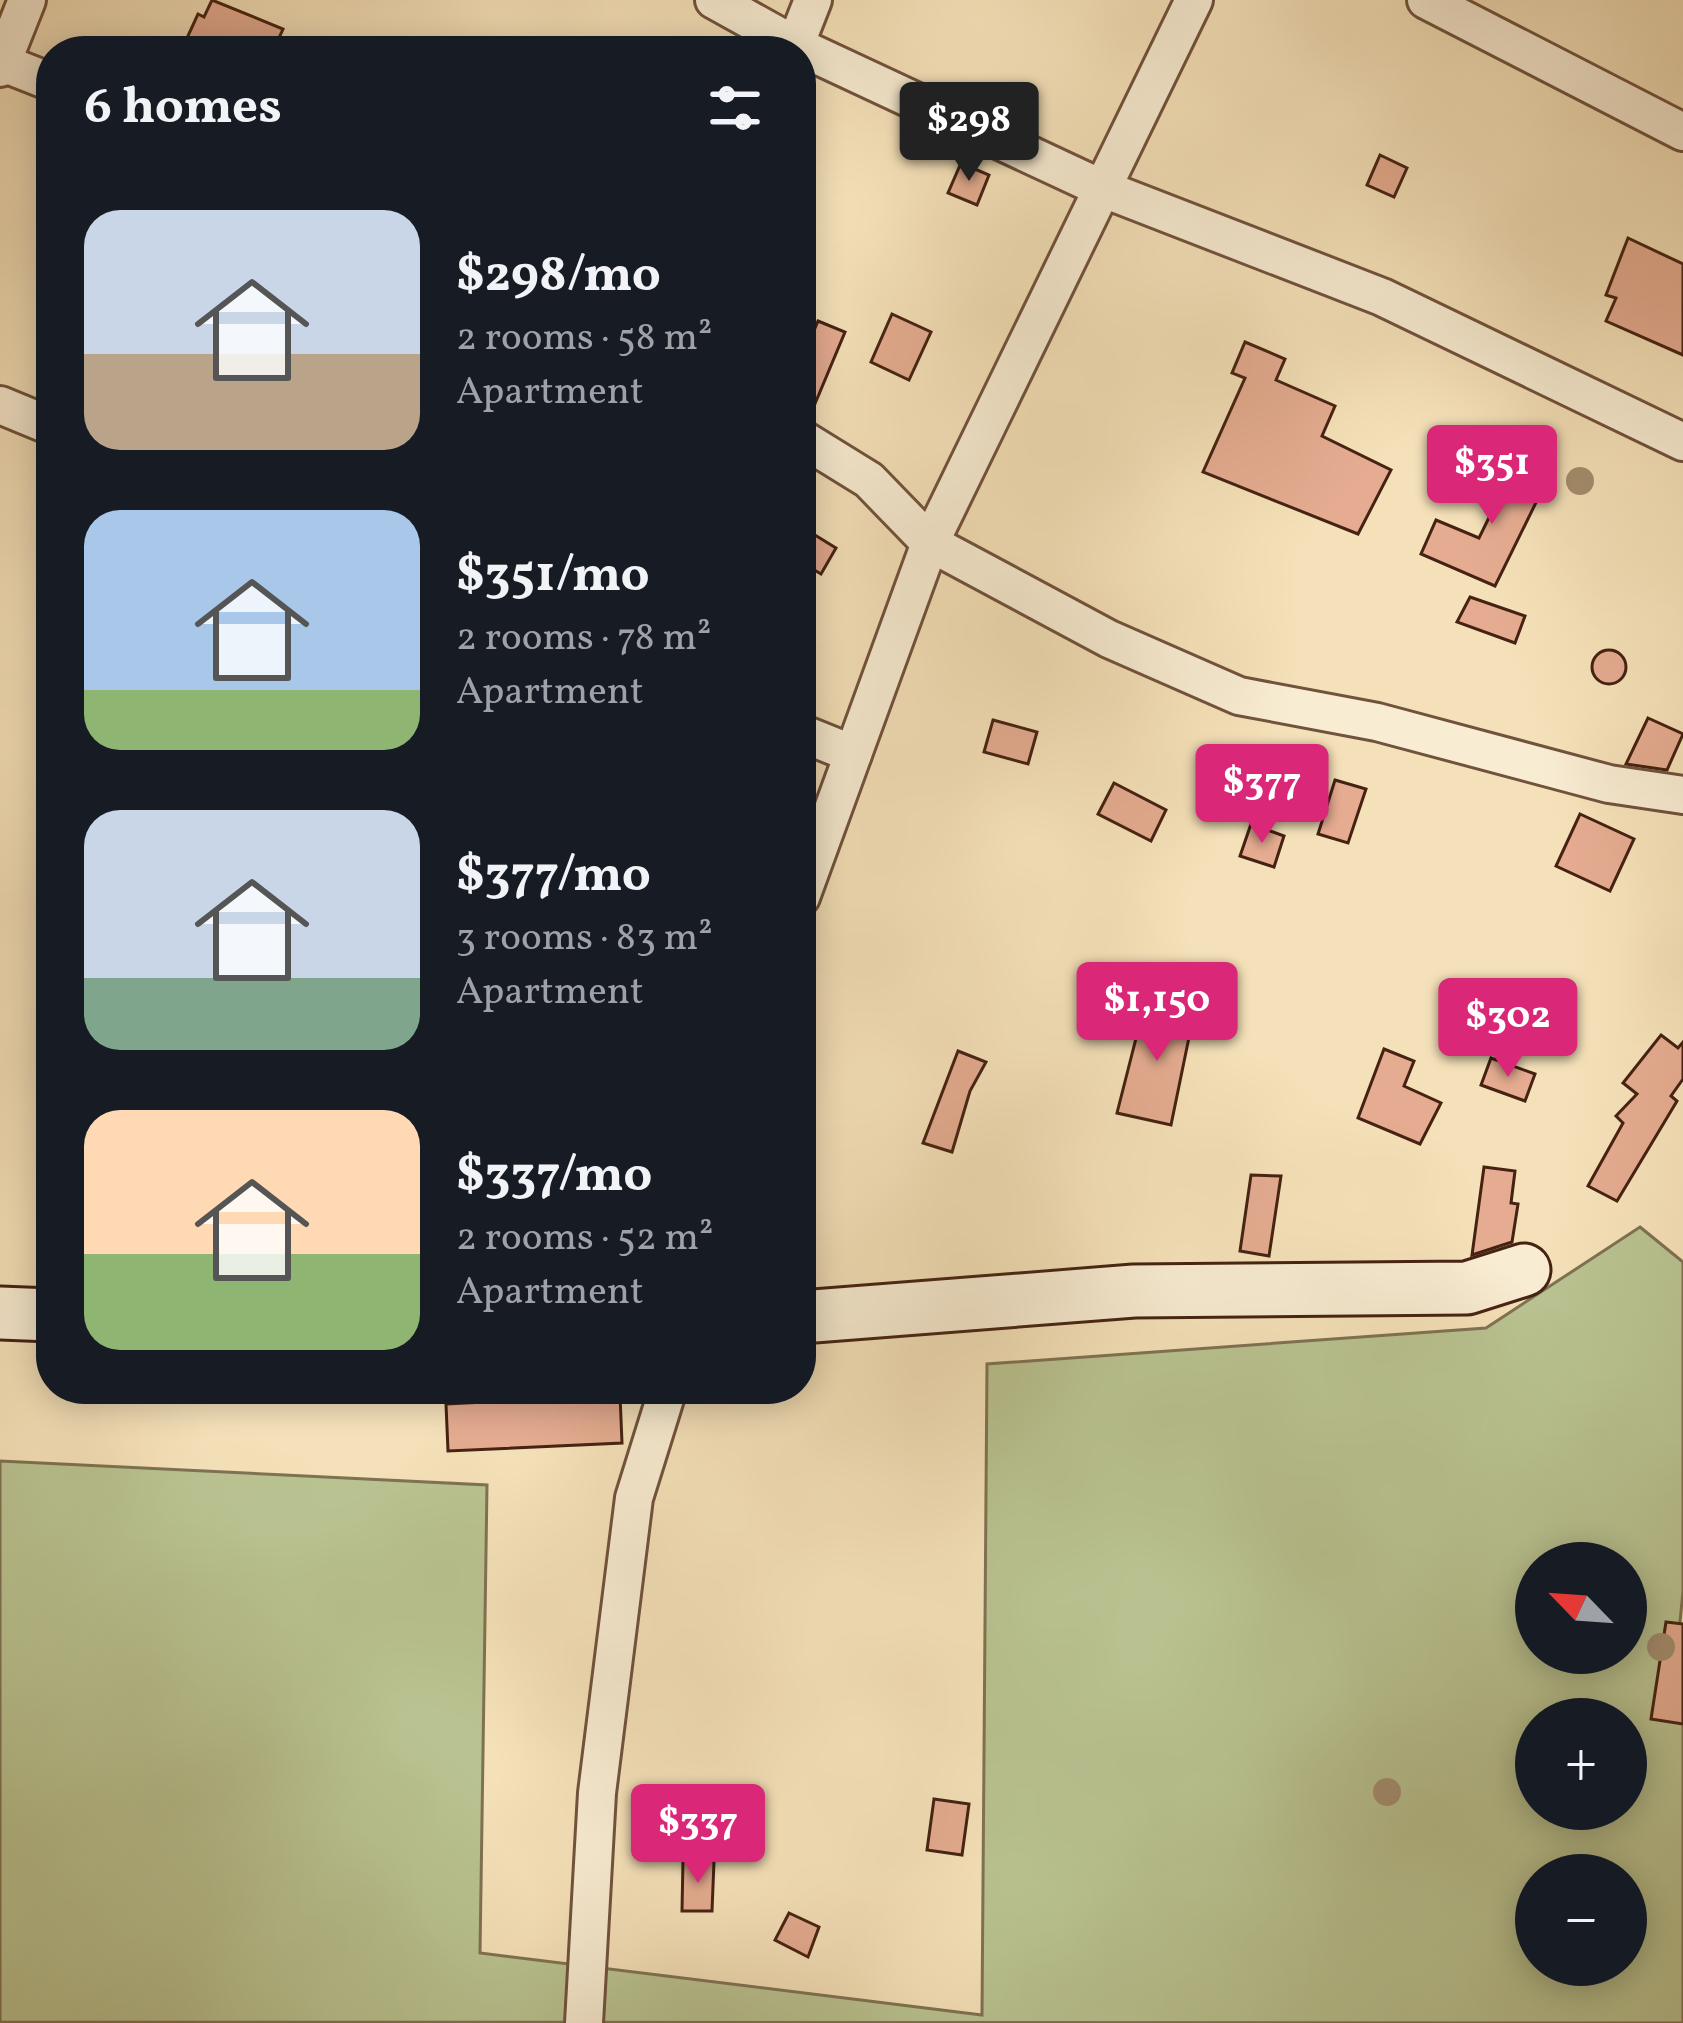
<!DOCTYPE html>
<meta charset="utf-8">
<style>
:root{--surface:#171b24;--page:#242831;--text:#f1f3f6;--muted:#9ea1a6;--accent:#db2777}
body{margin:0;font-family:Vollkorn,serif;background:var(--page);color:var(--text);height:100vh;display:flex;flex-direction:column;font-size:45px;white-space:nowrap}
*{box-sizing:border-box;margin:0}
p{font-size:39px;color:var(--muted)}
.icon{flex:none;width:66px;height:66px;fill:none;stroke:currentColor;stroke-width:2;stroke-linecap:round;stroke-linejoin:round}
.map{position:relative;flex:1;overflow:hidden}
.drawer{position:absolute;left:36px;top:36px;width:780px;height:1368px;display:flex;flex-direction:column;background:var(--surface);border-radius:48px;box-shadow:0 6px 30px #0003}
.drawer>*{flex:none}
.needle{width:78px;rotate:295deg}
.tools{position:absolute;left:1515px;top:1542px;display:grid;gap:24px}
.tools a{display:grid;place-items:center;width:132px;height:132px;border-radius:50%;background:var(--surface);box-shadow:0 6px 30px #0003;font-size:60px}
.price{position:absolute;translate:-50% -102px;padding:0 27px;border-radius:12px;background:var(--accent);color:#fff;font-size:39px;line-height:78px;filter:drop-shadow(0 3px 6px #0008)}
.price::after{content:'';position:absolute;left:50%;top:72px;width:36px;height:27px;margin-left:-18px;background:inherit;clip-path:polygon(0 0,100% 0,50% 100%)}
.price.active{background:#222;color:#fff}
ul{padding:0;list-style:none}
li{display:flex;align-items:center;gap:36px;height:300px;padding:0 48px}
li span{display:grid;place-items:center;flex:none;width:336px;height:240px;border-radius:36px;color:#555}
li>.icon{margin-inline-start:auto}
span .icon{width:144px;height:144px;fill:#fffc;stroke-width:1}
li b{font-size:51px}
h2{display:flex;justify-content:space-between;align-items:center;height:144px;padding:0 48px;font-size:51px}
.map>svg:first-child{display:block}
.green{fill:#b9c391;stroke:#7f7252;stroke-width:3;fill-rule:evenodd}
.building{fill:#e5ac91;stroke:#452212;stroke-width:3}
.lines{fill:none;stroke-linecap:round;stroke-linejoin:round}
.street-casing{stroke:#71523c;stroke-width:42}
.secondary-casing{stroke:#452212;stroke-width:57}
.street{stroke:#f8ecd2;stroke-width:36}
.secondary{stroke:#f8ecd2;stroke-width:51}
.tree{fill:#a48e6f}
</style>
<div class="map">
<svg width="1683" height="2023" viewBox="0 0 1683 2023">
<rect width="100%" height="100%" fill="#f5e1b9"/>
<filter id="stains"><feTurbulence type="fractalNoise" baseFrequency=".00167" numOctaves="4"/><feColorMatrix values="0 0 0 0 .2 0 0 0 0 .09 0 0 0 0 .02 0 0 0 .5 -.17"/></filter>
<radialGradient id="worn" r=".72"><stop offset=".6" stop-color="#630" stop-opacity="0"/><stop offset="1" stop-color="#630" stop-opacity=".3"/></radialGradient>
<path class="green" d="M1640,1227l43,35v330l-13,128 13,2v301l-1683,-1v-561l487,24 -7,468 502,62 5,-651 499,-36zM1536,1563h90v90h-90zM1536,1719h90v90h-90zM1536,1875h90v90h-90z"/>
<g class="building">
<polygon points="212,0 283,29 273,51 181,51 198,14 204,17"/>
<polygon points="1380,155 1407,168 1394,197 1367,185"/>
<polygon points="961,163 989,175 977,205 948,193"/>
<polygon points="1628,238 1683,264 1683,355 1606,321 1616,298 1606,295"/>
<polygon points="892,314 931,332 909,380 871,362"/>
<polygon points="818,321 845,332 809,418 801,416 801,362"/>
<polygon points="1245,342 1285,359 1276,380 1335,406 1322,436 1391,470 1358,534 1203,472 1245,378 1232,373"/>
<polygon points="1520,454 1552,470 1495,586 1421,554 1436,520 1479,538"/>
<polygon points="810,532 836,548 821,574 801,562"/>
<polygon points="1470,597 1525,616 1515,643 1457,622"/>
<circle cx="1609" cy="667" r="17"/>
<polygon points="1648,718 1683,734 1667,770 1626,764"/>
<polygon points="993,720 1037,732 1028,764 984,752"/>
<polygon points="1221,768 1248,780 1235,809 1209,797"/>
<polygon points="1335,780 1366,789 1348,843 1318,834"/>
<polygon points="1114,783 1166,810 1151,841 1098,814"/>
<polygon points="1580,814 1634,839 1610,891 1556,866"/>
<polygon points="1251,824 1284,836 1274,867 1240,856"/>
<polygon points="1145,1003 1194,1013 1171,1125 1117,1113"/>
<polygon points="1661,1035 1678,1048 1683,1042 1683,1079 1671,1096 1677,1101 1617,1201 1588,1186 1623,1123 1616,1116 1637,1094 1623,1083"/>
<polygon points="1384,1049 1414,1061 1404,1086 1441,1103 1420,1144 1358,1118"/>
<polygon points="958,1051 986,1062 970,1091 952,1152 923,1143"/>
<polygon points="1491,1058 1535,1074 1525,1101 1481,1085"/>
<polygon points="1484,1167 1515,1171 1511,1203 1518,1204 1512,1242 1472,1255"/>
<polygon points="1251,1175 1281,1176 1269,1256 1240,1251"/>
<polygon points="620,1395 622,1443 448,1451 446,1404"/>
<polygon points="1666,1622 1683,1624 1683,1724 1651,1719"/>
<polygon points="934,1799 969,1804 962,1855 927,1850"/>
<polygon points="683,1860 714,1861 712,1911 682,1911"/>
<polygon points="789,1913 819,1927 808,1957 775,1940"/>
</g>
<g class="lines">
<g class="street-casing">
<g id="street">
<polyline points="714,0 795,45 1101,188 1382,297 1683,442"/>
<polyline points="1426,0 1683,132"/>
<polyline points="793,51 813,0"/>
<polyline points="0,62 51,82"/>
<polyline points="0,68 27,0"/>
<polyline points="0,405 51,426"/>
<polyline points="801,438 869,480 930,543 1109,639 1239,696 1377,722 1609,784 1683,795"/>
<polyline points="801,733 853,754"/>
<polyline points="801,897 930,543 1194,0"/>
<polyline points="584,2023 597,1793 634,1498 668,1389"/>
</g>
</g>
<g class="secondary-casing">
<g id="secondary">
<polyline points="0,1313 51,1315"/>
<polyline points="801,1317 1134,1291 1467,1288 1524,1270"/>
</g>
</g>
<use href="#street" class="street"/>
<use href="#secondary" class="secondary"/>
</g>
<g class="tree">
<circle cx="1580" cy="481" r="14"/>
<circle cx="1661" cy="1647" r="14"/>
<circle cx="1387" cy="1792" r="14"/>
</g>
<rect width="100%" height="100%" filter="url(#stains)"/>
<rect width="100%" height="100%" fill="url(#worn)"/>
</svg>
<div class="tools">
<a><svg class="needle" viewBox="-14 -14 28 28"><path d="M0-13l5 13h-10z" fill="#e53935"/><path d="M0 13l5-13h-10z" fill="#9ea1a6"/></svg></a>
<a>+</a>
<a>−</a>
</div>
<b class="price active" style="left:969px;top:184px">$298</b>
<b class="price" style="left:1492px;top:527px">$351</b>
<b class="price" style="left:1262px;top:846px">$377</b>
<b class="price" style="left:1157px;top:1064px">$1,150</b>
<b class="price" style="left:1508px;top:1080px">$302</b>
<b class="price" style="left:698px;top:1886px">$337</b>
<section class="drawer">
<h2>6 homes<svg class="icon" aria-label="filters" viewBox="0 0 24 24"><path d="M4 7h16M4 17h16"/><circle cx="9" cy="7" r="2"/><circle cx="15" cy="17" r="2"/></svg></h2>
<ul>
<li><span style="background:linear-gradient(#c9d6e8 60%,#b9a48a 0)"><svg class="icon" aria-label="home" viewBox="0 0 24 24"><path d="M3 11l9-7 9 7M6 9v11h12V9"/></svg></span><div><b>$298/mo</b><p>2 rooms · 58 m²</p><p>Apartment</p></div></li>
<li><span style="background:linear-gradient(#a9c7e8 75%,#8fb573 0)"><svg class="icon" aria-label="home" viewBox="0 0 24 24"><path d="M3 11l9-7 9 7M6 9v11h12V9"/></svg></span><div><b>$351/mo</b><p>2 rooms · 78 m²</p><p>Apartment</p></div></li>
<li><span style="background:linear-gradient(#c9d6e8 70%,#7fa58c 0)"><svg class="icon" aria-label="home" viewBox="0 0 24 24"><path d="M3 11l9-7 9 7M6 9v11h12V9"/></svg></span><div><b>$377/mo</b><p>3 rooms · 83 m²</p><p>Apartment</p></div></li>
<li><span style="background:linear-gradient(#ffd9b3 60%,#8fb573 0)"><svg class="icon" aria-label="home" viewBox="0 0 24 24"><path d="M3 11l9-7 9 7M6 9v11h12V9"/></svg></span><div><b>$337/mo</b><p>2 rooms · 52 m²</p><p>Apartment</p></div></li>
</ul>
</section>
</div>
